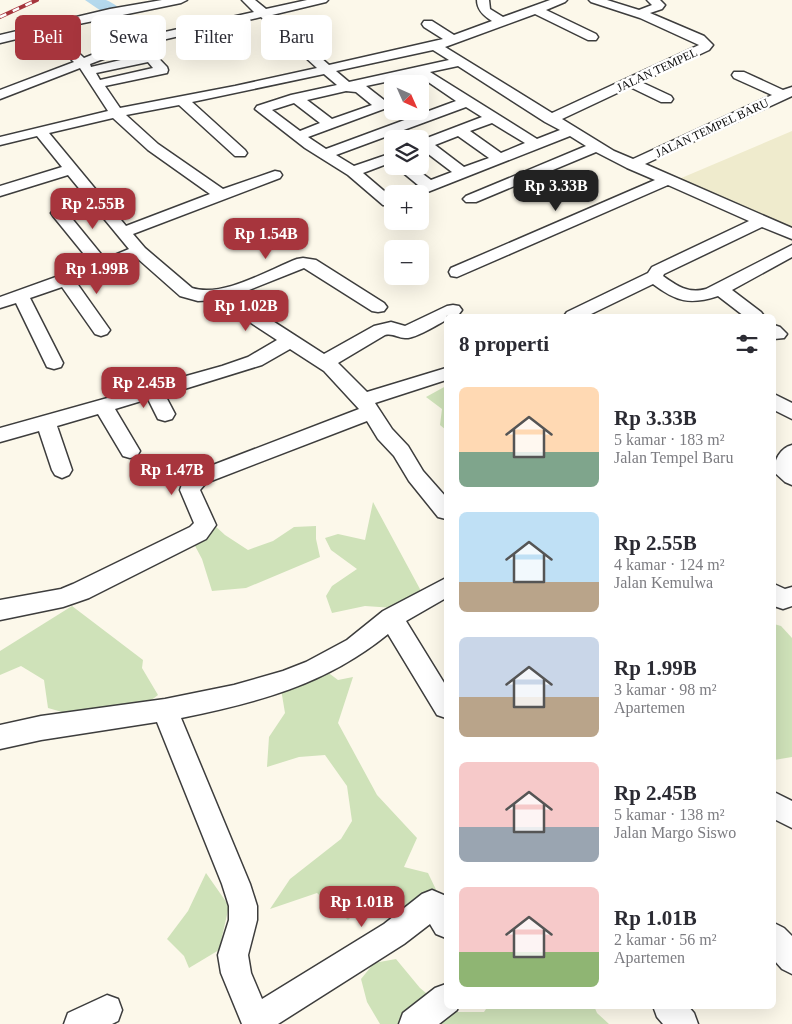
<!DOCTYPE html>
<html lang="id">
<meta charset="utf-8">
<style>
:root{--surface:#fff;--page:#f7f7f7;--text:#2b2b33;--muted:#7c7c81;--accent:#a7353d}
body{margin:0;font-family:"Times New Roman",serif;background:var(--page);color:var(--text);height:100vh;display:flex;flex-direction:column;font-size:19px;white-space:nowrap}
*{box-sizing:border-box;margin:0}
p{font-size:16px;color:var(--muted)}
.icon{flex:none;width:28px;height:28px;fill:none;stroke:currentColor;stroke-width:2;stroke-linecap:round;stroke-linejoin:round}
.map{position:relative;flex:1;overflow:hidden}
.drawer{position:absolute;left:444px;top:314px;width:332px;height:695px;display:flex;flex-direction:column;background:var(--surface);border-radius:8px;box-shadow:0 5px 20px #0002}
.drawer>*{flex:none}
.guide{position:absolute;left:15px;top:15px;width:354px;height:45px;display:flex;gap:10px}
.needle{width:32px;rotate:135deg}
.controls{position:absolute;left:384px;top:75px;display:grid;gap:10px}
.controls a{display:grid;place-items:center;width:45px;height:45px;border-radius:8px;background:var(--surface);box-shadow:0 5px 20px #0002;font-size:25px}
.price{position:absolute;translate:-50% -42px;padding:0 11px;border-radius:10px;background:var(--accent);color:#fff;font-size:16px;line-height:32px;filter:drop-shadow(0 1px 2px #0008)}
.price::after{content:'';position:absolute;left:50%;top:30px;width:15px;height:11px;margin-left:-8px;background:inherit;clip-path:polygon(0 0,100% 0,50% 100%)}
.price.on{background:#222;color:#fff}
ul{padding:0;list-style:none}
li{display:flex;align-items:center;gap:15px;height:125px;padding:0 15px}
li span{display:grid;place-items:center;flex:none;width:140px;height:100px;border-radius:8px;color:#555}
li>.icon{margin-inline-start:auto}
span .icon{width:60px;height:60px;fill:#fffc;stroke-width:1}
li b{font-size:21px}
h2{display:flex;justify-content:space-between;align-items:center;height:60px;padding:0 15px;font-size:21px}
.chip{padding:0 18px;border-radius:8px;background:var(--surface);box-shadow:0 5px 20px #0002;font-size:18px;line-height:45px}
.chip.on{background:var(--accent);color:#fff}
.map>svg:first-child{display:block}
.farmland{fill:#efebcd}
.green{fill:#cfe2b9}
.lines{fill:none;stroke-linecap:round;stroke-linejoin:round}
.river{fill:#b5d9ed;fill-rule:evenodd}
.minor-casing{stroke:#3d3d3d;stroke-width:3}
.minor{fill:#fff;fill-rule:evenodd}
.rail-casing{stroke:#a7353d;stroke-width:4}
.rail{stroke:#fff;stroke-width:2.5;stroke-dasharray:7;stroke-linecap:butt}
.labels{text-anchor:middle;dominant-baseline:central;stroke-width:5;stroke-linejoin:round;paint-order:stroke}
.far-street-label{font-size:12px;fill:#0a0a0a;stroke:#fff}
</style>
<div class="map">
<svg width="792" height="1024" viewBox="0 0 792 1024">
<rect width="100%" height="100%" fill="#fcf8ea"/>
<polygon class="farmland" points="792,131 792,230 679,179"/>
<g class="green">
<polygon points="446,386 446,430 440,425 442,409 426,397"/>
<polygon points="373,502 421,591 394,608 365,606 332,613 326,596 332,586 357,569 331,550 325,538 338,534 365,540"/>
<polygon points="213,524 225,535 248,550 273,541 294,527 316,526 316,539 320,557 246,588 212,591 202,559 194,544"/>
<polygon points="72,606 143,660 142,668 158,695 145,705 69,714 48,708 44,680 21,666 0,675 0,651"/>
<polygon points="774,624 781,626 792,638 792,757 774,760"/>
<polygon points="322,668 338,680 353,677 338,723 377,795 417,838 404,867 428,873 441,900 401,919 370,898 348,920 317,893 270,909 290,879 341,839 352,821 347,786 325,755 299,757 267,767 269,737 285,713 281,689"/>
<polygon points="206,873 229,906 219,950 189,968 184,956 167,939 188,911"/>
<polygon points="396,959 420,988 449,1012 484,1012 488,1006 594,1006 597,1013 609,1024 380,1024 367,1002 361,979 374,963"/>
</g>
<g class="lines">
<path class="river" d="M85,0c7,0 15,0 21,0 16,6 32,27 41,40l-2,3 -39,12 -6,-2 -2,-3 2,-3 29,-9 -22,-23z"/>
<g class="minor-casing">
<g id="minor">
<path d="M162,0h25l-6,3 -112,23 8,9 -9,8 16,15 45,-18 125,-28 -12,-12h13l11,9 41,-9h21l-2,2 -54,13 57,50 114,-26 -19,-12 -2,-3 2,-3h8l22,14 38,-14c-8,-5 -15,-11 -15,-21h12l1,9 13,8 47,-17h17l-2,2 -19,8 50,24 2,3 -2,3h-8l-53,-26 -90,33 107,66 147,-68 -59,-27 -49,-16 -2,-2h18l32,10 13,-5 -5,-5h13l5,5 -3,4 -12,4 54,23 9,9 -4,5 -68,32 30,14 2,3 -2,3h-10l-31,-15 -68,32 52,32 19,8 139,-64 -38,-17 -2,-3 2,-3h10l39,18 9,-3v9l-147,68 147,64v11l-30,-12 -98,47 -1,2c14,10 25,18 43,13l86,-44v12l-60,33 29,22 3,4h-20l-26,-20c-28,9 -41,6 -65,-12l-66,32h-23l3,-4 81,-39 4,-6 97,-46 -81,-36 -211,92 -6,-1 -2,-4 2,-4 204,-88 -28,-12 -31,-16 -120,50h-10l-3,-3 3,-3 120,-50 -16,-10 -150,59v-1h-17l2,-3 13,-6 -23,-19h17l19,14 21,-8 -29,-22h-3v-11h-6l6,-3 7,2 55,-21 -16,-10 -130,48 18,11 38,-13v9l-29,11 27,23h2v10l-9,-1 -35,-30 -43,-27 -50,-39 2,-3 34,-11 46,-10 -13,-11 -132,28 53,48 2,3 -2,3h-10l-56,-51 -53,10 32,29 65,45 52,-18 5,1 2,3 -2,3 -147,56 12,14 47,40c31,10 76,-18 105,-29l6,-1 13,2 68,43 3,4 -3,4 -6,1 -6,-1 -68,-43 -70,28 90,58 50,-28 17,-4 14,4 42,-20 6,-1 6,1 3,4 -3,4 -13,2v4c-9,5 -31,19 -41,18 -7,0 -12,-5 -20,-3l-47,28 29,29 79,-24v12l-71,23 17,26 16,17 15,25 23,26v22l-8,-2 -29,-36 -15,-25 -16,-17 -11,-18 -161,62 -6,7 16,35 -10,14 -117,59 -26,9 -63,13v-20l61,-11 12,-5 117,-57 4,-4 -14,-33 4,-11 8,-6 167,-64 -35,-38 -34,-22 -28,16 -97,30 10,19 -3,5 -7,2 -7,-2 -10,-20 -33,10 25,42 -3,5 -7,2 -7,-2 -25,-42 -41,12 15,44 -3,5 -7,3 -7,-3 -3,-5 -13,-39 -39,11v-14l222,-62 26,-9 29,-17 -61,-40 -18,1 -18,-5 -43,-38 -61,24 34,48 -3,4 -6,2 -6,-2 -33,-47 -32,11 33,65 -2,4 -7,2 -7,-2 -31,-64 -16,5v-11l92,-33 -39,-48 -2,-3 2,-3h12l40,49 24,-10 -61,-74 -68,21v-10l62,-19 -25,-31 -37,9v-8l108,-26 -28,-43 -80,31v-9l74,-28 -20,-19 10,-8 -6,-6 -58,14v-8l110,-26zM261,17l56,51 -82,18 -115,22 -15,-22 62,-13 1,-3 -1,-3 -22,-23zM135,47l7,8 -51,12 -1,-3zM433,50l16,10 -100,22 -13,-11zM148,62l5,6 -53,12 -4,-7zM458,66l87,56 15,8 -23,9 -107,-67zM418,75l38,26 -130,48 -18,-12 84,-31v-8l-8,2 -18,-14zM346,91l10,1 16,13 -40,14 -25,-19zM294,103l26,20 -20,8 -28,-21zM113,118l35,32 62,44 -84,32 -77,-93zM492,123l33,20 -24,10 -31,-22zM458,136l31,22 -25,9 -29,-22z"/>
<polygon points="774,325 780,327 787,334 784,338 774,339"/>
<polygon points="774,394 792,403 792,419 774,410"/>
<path d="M792,445v40l-7,-3 -11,-10c0,-12 6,-24 18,-27z"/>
<path d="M446,578v20l-40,23 40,65v32l-9,-3 -49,-81c-63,51 -129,68 -207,84l69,166 7,22v14l-9,35 3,18 11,26 122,-75 38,-30 10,-4 14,6v42l-10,-4 -6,-10 -26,20 -126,80h-36l-21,-51 -3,-18 11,-35v-14l-7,-22 -65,-162 -116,18 -41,9v-24l41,-9 124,-17 69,-14 49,-14 23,-9 41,-22 36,-29z"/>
<polygon points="774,584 785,589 792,587 792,606 783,609 774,606"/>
<polygon points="774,792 792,801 792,828 774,819"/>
<polygon points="774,923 784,928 792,936 792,974 782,969 774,960"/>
<polygon points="446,984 446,1006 458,1006 457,1010 439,1024 399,1024 403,1013 435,988"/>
<polygon points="107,995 118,999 122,1010 118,1021 112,1024 64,1024 68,1013"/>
<polygon points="653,1006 688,1006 694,1013 698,1024 663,1024 657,1017"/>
</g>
</g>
<use href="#minor" class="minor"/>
<g class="rail-casing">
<polyline id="rail" points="0,17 37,0"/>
</g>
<use href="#rail" class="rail"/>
</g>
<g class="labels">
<g class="far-street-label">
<text transform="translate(657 70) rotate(-25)">JALAN TEMPEL</text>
<text transform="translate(712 128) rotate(-25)">JALAN TEMPEL BARU</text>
</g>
</g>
</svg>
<div class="controls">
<a><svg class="needle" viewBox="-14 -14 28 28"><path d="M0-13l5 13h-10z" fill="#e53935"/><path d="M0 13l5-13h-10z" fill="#7c7c81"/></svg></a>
<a><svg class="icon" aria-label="layers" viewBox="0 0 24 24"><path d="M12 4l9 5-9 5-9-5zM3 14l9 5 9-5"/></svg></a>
<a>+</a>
<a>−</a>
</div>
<b class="price on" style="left:556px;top:212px">Rp 3.33B</b>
<b class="price" style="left:93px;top:230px">Rp 2.55B</b>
<b class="price" style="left:266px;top:260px">Rp 1.54B</b>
<b class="price" style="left:97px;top:295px">Rp 1.99B</b>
<b class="price" style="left:246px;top:332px">Rp 1.02B</b>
<b class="price" style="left:144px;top:409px">Rp 2.45B</b>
<b class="price" style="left:172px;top:496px">Rp 1.47B</b>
<b class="price" style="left:362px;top:928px">Rp 1.01B</b>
<div class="guide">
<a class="chip on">Beli</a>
<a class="chip">Sewa</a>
<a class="chip">Filter</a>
<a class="chip">Baru</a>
</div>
<section class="drawer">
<h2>8 properti<svg class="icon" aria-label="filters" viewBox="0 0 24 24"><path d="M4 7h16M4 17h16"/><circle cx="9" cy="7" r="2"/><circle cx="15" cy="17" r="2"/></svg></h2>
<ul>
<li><span style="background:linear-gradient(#ffd9b3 65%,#7fa58c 0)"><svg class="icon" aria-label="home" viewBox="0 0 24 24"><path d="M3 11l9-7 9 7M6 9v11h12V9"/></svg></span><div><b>Rp 3.33B</b><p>5 kamar · 183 m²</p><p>Jalan Tempel Baru</p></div></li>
<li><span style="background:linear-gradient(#bfe0f5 70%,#b9a48a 0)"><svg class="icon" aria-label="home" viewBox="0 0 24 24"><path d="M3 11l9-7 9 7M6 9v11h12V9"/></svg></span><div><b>Rp 2.55B</b><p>4 kamar · 124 m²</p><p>Jalan Kemulwa</p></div></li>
<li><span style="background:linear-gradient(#c9d6e8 60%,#b9a48a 0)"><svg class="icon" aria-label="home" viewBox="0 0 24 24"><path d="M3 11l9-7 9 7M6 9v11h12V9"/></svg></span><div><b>Rp 1.99B</b><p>3 kamar · 98 m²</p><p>Apartemen</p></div></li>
<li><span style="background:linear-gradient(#f6c9c9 65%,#9aa5b1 0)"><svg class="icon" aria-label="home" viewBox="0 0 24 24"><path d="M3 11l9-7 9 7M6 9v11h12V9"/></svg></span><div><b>Rp 2.45B</b><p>5 kamar · 138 m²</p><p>Jalan Margo Siswo</p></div></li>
<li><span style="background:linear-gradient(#f6c9c9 65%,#8fb573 0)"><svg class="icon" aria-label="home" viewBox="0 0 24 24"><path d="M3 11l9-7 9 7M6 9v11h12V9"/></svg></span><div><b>Rp 1.01B</b><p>2 kamar · 56 m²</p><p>Apartemen</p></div></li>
</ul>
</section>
</div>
